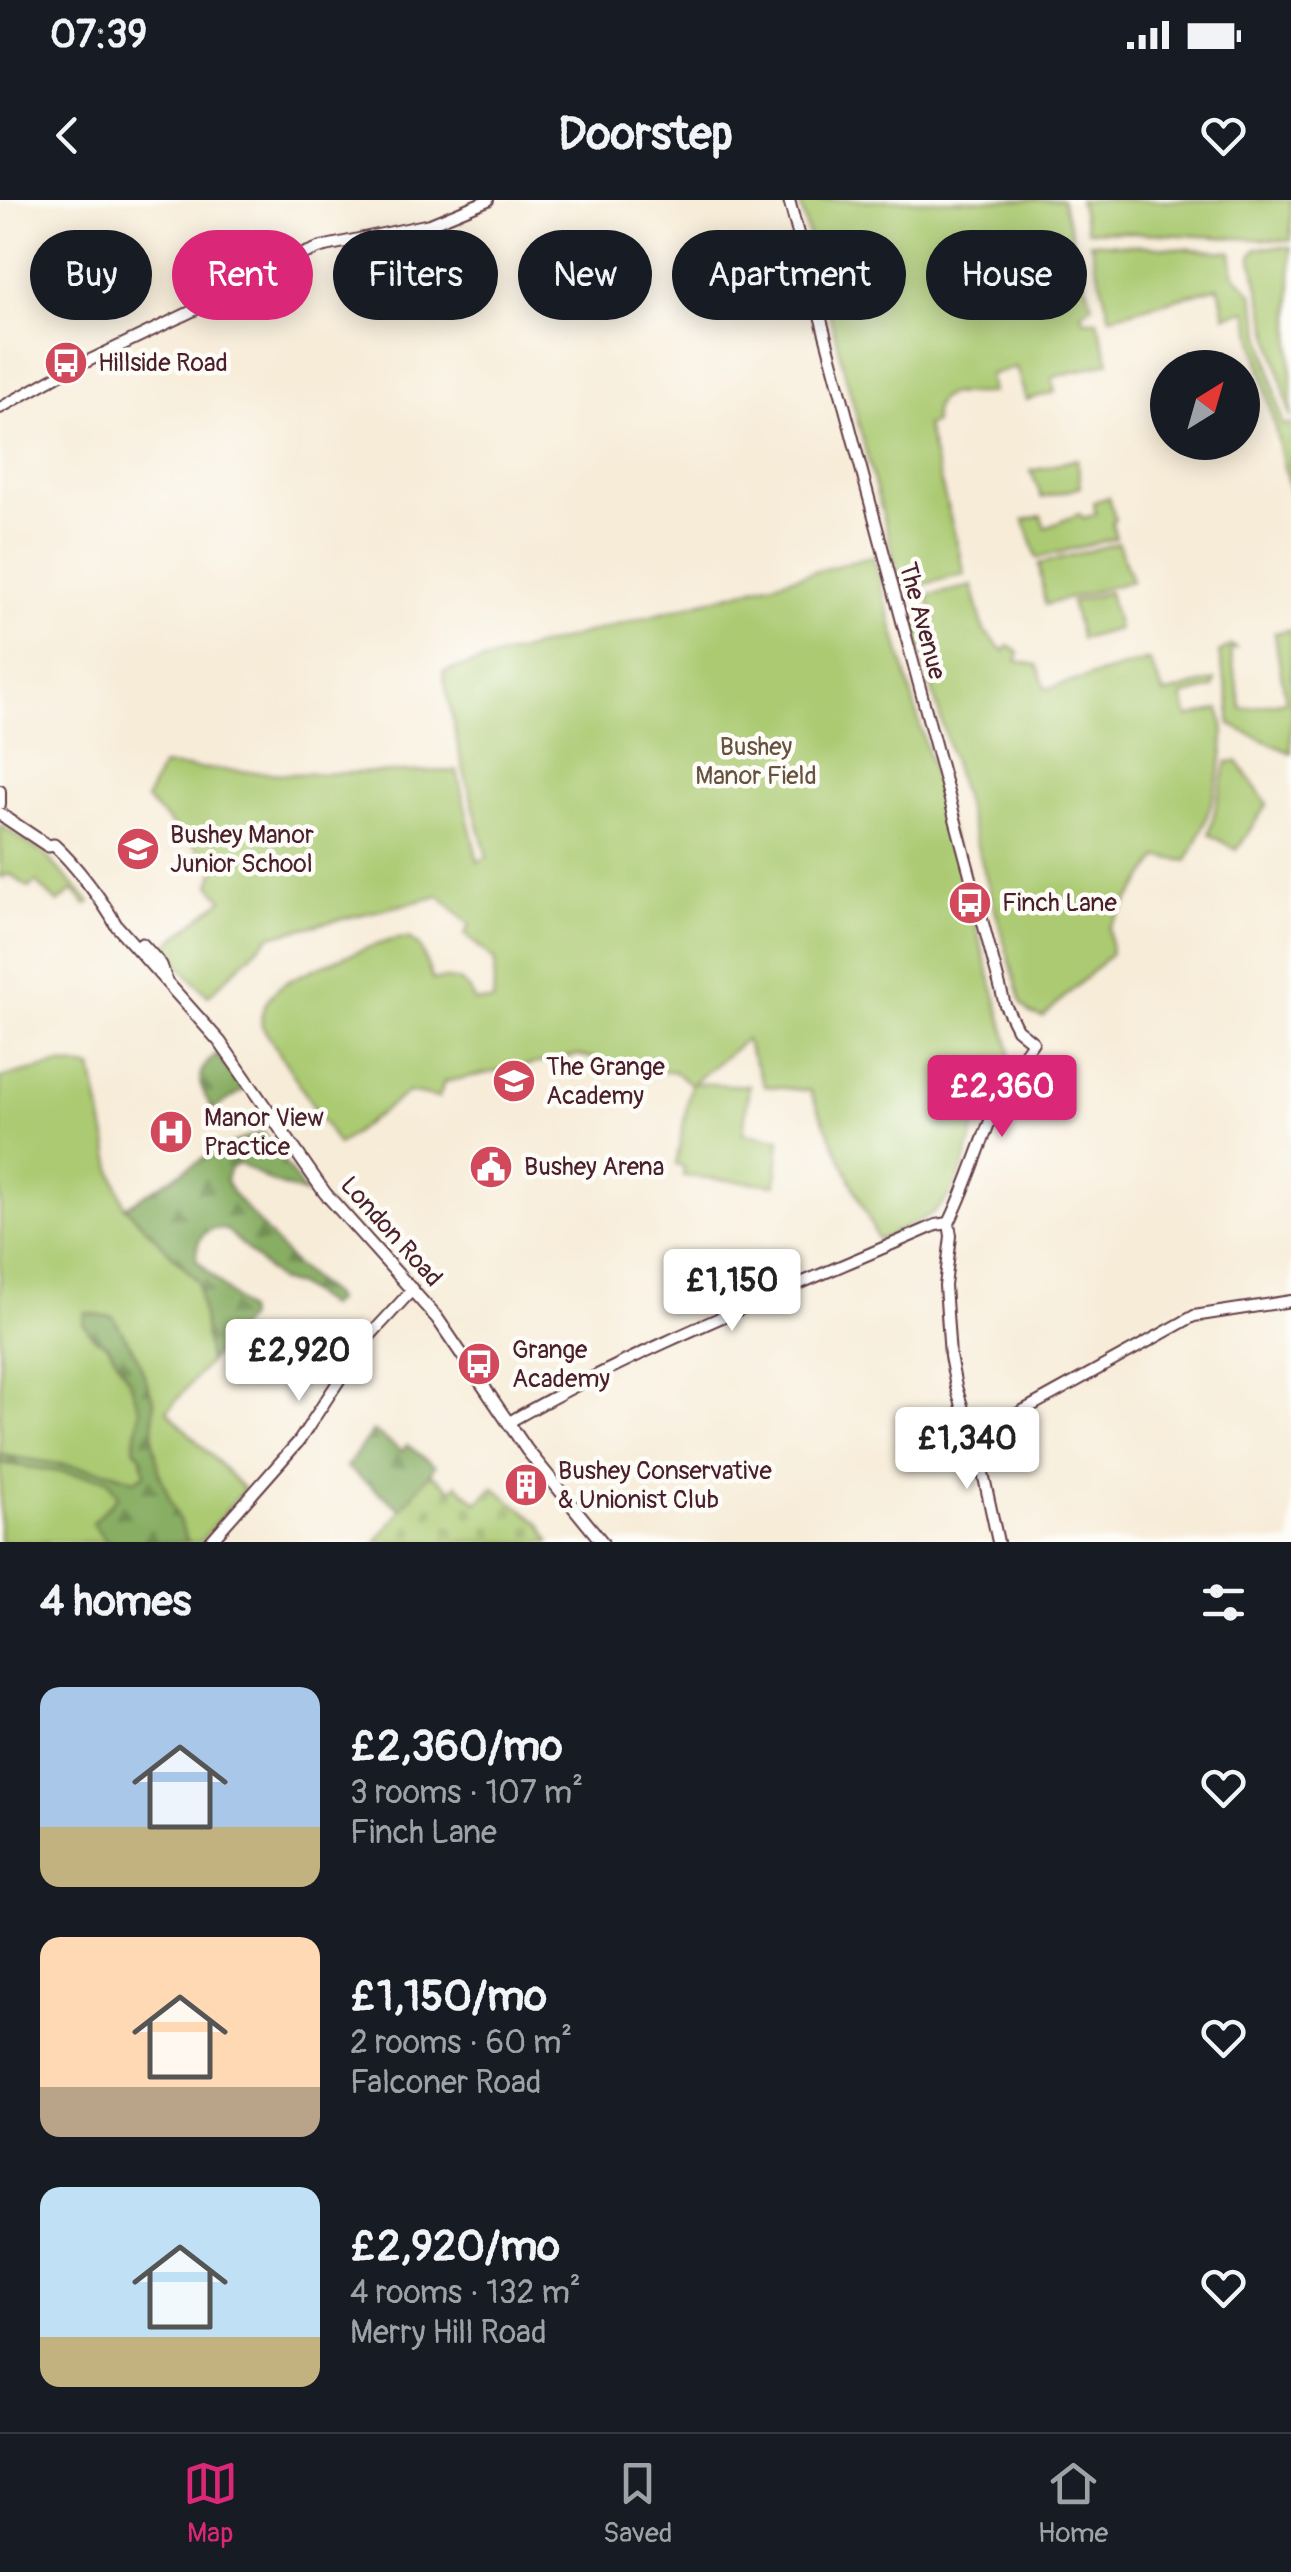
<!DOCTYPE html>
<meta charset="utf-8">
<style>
:root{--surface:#171b24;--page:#20242c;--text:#f1f3f6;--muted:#9ea1a6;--line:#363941;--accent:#db2777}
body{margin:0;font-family:Pangolin,sans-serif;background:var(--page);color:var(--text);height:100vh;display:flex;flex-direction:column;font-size:38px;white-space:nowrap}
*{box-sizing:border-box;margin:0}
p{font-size:32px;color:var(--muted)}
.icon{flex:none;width:55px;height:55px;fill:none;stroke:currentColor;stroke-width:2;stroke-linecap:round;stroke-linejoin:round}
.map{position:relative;height:1342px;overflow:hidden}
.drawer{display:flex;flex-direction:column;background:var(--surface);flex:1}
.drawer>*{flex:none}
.hud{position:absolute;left:30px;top:30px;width:1232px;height:90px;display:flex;gap:20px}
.needle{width:65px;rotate:37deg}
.tools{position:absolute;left:1150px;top:150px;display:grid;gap:20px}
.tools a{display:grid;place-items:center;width:110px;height:110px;border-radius:50%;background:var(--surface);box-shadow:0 5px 25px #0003;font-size:50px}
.price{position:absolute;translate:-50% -85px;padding:0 22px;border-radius:10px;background:#fff;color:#222;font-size:32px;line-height:65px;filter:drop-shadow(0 2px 5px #0008)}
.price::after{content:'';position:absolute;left:50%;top:60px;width:30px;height:22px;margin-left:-15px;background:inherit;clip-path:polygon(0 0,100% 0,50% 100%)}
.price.active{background:var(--accent);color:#fff}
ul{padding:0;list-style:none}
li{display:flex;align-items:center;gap:30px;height:250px;padding:0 40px}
li span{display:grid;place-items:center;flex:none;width:280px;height:200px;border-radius:20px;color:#555}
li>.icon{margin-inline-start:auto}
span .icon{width:120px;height:120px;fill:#fffc;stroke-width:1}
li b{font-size:42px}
h2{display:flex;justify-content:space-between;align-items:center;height:120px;padding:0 40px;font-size:42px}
.chip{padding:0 35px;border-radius:45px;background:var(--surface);box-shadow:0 5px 25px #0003;font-size:35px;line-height:90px}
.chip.active{background:var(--accent);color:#fff}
.status{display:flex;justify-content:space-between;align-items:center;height:70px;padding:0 50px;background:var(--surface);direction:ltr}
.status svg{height:28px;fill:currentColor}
header{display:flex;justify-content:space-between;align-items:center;height:130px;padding:0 40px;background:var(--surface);font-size:45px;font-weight:800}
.dock{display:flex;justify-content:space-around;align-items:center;height:140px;border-top:2px solid var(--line);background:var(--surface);font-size:28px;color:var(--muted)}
.dock a{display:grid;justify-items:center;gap:5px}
.dock .active{color:var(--accent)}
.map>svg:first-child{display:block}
.green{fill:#abca72;stroke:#7a744e;stroke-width:2.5}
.forest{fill:url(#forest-firs);stroke:#696648;stroke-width:2.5}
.cemetery{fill:url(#cemetery-stones);stroke:#7a744e;stroke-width:2.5}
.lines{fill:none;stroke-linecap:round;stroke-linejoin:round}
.secondary-casing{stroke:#643e45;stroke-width:14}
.primary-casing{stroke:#643e45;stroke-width:15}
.secondary{stroke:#fff;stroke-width:10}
.primary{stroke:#fff;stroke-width:11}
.labels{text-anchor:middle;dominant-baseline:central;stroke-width:9;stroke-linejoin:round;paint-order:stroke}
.poi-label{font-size:25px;fill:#4a1f2b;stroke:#fdfcf7;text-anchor:start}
.street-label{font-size:25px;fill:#4a1f2b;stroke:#fdfcf7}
.park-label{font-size:25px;fill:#675240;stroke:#fdfcf7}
</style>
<div class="status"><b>07:39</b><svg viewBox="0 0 49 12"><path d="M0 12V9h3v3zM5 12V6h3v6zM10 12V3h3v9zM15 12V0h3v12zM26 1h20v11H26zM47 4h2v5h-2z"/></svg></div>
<header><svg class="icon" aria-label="back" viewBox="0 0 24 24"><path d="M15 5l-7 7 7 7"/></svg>Doorstep<svg class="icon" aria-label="heart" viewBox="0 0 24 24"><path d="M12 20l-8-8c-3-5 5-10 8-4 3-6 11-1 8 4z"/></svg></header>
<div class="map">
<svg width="1291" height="1342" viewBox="0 0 1291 1342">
<defs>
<pattern id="forest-firs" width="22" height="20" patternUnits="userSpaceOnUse" patternTransform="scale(2.5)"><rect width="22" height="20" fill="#88ae64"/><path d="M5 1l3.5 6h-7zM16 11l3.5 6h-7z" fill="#718d53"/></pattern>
<pattern id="cemetery-stones" width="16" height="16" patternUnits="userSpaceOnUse" patternTransform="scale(2.5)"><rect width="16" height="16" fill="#abca72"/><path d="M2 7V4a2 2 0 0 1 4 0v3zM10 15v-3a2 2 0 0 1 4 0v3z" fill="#95ad63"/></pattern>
</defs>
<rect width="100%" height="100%" fill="#fdfcf7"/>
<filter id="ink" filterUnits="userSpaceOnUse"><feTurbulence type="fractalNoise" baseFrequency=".01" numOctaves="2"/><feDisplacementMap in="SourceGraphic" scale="20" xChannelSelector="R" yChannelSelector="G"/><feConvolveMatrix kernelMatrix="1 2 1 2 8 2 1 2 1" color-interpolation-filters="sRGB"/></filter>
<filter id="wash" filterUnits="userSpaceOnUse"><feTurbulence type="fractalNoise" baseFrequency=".0048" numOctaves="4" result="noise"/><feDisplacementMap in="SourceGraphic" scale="40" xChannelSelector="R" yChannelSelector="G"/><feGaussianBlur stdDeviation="2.25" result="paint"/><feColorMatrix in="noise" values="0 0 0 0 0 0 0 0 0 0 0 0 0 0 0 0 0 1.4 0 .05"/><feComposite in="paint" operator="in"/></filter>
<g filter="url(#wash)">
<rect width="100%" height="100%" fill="#f7ecd8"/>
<g class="green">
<path d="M799,0h263l30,105 -11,8 3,7h13l12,42 -57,16 3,14 -29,8 -10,-33 -27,8 3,17c-21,6 -62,-12 -58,31l-8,3 39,148 -52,13 -13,-7z"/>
<polygon points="1079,0 1291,0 1291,41 1087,30"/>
<polygon points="1090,42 1231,52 1234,74 1253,94 1283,226 1291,223 1291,296 1247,110 1225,116 1219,87 1110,117"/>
<polygon points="1265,47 1291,47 1291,219 1251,56 1256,49"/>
<polygon points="1077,259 1081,287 1042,298 1031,271"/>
<polygon points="1109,297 1115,319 1112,323 1116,338 1037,358 1024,320 1041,316 1045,328 1079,314 1084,318 1096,314 1093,302"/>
<polygon points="1118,343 1132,381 1045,405 1039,364"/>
<path d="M873,356l137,493c-2,24 -21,43 -31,64 -6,14 -8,31 -13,46 -16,53 -40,60 -88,81l-68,-149 -45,-5 -20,-46 -52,43 56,3 -6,48 37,5 -4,46 -93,-9 1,-9 -8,-2 15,-81 -18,-13h-23l-72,-16 -134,27 -5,16 -31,-6 -70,53 -76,-119c-3,-15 6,-30 19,-40 18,-13 93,-42 116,-47l12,-1 11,9 13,33c21,-3 34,0 41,21h19l2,-40 -30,-27 5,-9 -30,-29 -170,40 -62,60 -45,-48 60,-49 -13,-14 6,-19 -70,-66 16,-34 124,8 171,-3 21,91 9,-5 -27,-101 -17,-84z"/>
<path d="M972,386l12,45 20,20 5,-5 10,7 -2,8 20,4 9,24 103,-29 15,34 51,-14 -2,8 -31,8 6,21 31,-8c16,38 -13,118 -32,152l-28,-4 -50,71 2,26 -68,63 -13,-4 -8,-9 -108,-379 21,-6 -8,-23z"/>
<polygon points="1109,392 1118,429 1081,439 1071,402"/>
<polygon points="1289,430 1291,438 1291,553 1230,525 1230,504 1219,453 1231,445 1236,448 1230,450 1242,509 1286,501 1274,433"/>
<polygon points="1237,561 1267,604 1237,650 1209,634 1227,562"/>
<polygon points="0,625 44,654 90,702 86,705 73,690 58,703 36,682 29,688 10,674 0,678"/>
<polygon points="61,864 92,868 113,973 125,1007 198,1081 209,1162 167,1211 244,1289 200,1342 0,1342 0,878"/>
</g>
<g class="forest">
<path d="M217,854l27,36 -32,20c-12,-26 -21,-36 5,-56z"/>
<path d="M264,933l42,61 -34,-12 -33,-19 -10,7 -3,10 6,12 63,73 38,31 2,5 -7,5 -31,-21 -18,-4 -51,-50c-22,-8 -32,8 -32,28l50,51 1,8 -38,44 -11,-81 -73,-74c36,-21 101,-68 139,-74z"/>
<polygon points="85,1113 113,1117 137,1156 154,1202 153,1241 160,1275 188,1342 107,1342 92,1323 118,1296 107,1279 0,1263 0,1255 111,1272 134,1280 145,1274 142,1258 134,1248 140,1210 130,1182 108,1145 94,1138 83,1123"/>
<polygon points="373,1231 402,1251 407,1245 435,1266 402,1310 346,1267"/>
</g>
<polygon class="cemetery" points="430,1273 452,1290 457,1284 477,1303 493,1287 541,1324 550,1342 376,1342"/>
</g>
<g filter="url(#ink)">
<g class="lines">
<g class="secondary-casing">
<g id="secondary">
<path d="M789,0l216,805 12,24 16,13c-44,58 -53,118 -84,181"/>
<polyline points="0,208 61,174 232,92 291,59 321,47 430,24 488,0"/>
<polyline points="0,591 0,604"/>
<polyline points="949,1023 951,1036 945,1086 950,1156 956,1187 982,1268 998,1342"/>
<path d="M509,1222c136,-78 284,-134 427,-197l13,-2"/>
<polyline points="973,1233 988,1230 1194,1116 1291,1101"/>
<polyline points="210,1342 299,1241 365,1141 413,1089"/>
</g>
</g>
<g class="primary-casing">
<g id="primary">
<path d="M0,614l48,32 6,-1c19,17 50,57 62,80l104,117 105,151 112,125 90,132 75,92"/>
<polyline points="142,744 161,765 165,777"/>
</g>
</g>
<use href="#secondary" class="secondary"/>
<use href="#primary" class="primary"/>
</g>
</g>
<defs>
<g id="bus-disc" transform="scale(2.25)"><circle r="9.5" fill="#d1495b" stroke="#fdfcf7"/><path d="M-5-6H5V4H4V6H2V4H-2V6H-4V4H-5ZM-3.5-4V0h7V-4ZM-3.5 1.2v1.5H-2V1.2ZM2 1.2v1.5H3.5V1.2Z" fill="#fff"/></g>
<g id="school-disc" transform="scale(2.25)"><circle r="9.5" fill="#d1495b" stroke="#fdfcf7"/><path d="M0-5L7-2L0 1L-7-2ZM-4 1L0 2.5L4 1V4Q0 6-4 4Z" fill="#fff"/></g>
<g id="hospital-disc" transform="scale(2.25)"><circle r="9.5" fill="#d1495b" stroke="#fdfcf7"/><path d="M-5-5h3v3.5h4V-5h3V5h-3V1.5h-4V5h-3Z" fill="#fff"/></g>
<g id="civic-disc" transform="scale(2.25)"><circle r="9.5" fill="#d1495b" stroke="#fdfcf7"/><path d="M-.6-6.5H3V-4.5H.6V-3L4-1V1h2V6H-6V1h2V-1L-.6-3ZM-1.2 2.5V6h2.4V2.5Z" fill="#fff"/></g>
<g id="building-disc" transform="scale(2.25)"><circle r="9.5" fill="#d1495b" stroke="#fdfcf7"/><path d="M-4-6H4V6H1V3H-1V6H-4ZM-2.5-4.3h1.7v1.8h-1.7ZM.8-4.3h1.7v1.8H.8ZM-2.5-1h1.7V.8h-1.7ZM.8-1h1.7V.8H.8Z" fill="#fff"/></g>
</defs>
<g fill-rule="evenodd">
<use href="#bus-disc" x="66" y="163"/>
<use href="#school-disc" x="138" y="649"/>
<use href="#bus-disc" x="970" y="703"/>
<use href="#school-disc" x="514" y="881"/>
<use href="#hospital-disc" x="171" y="932"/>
<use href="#civic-disc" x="491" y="967"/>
<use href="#bus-disc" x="479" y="1164"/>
<use href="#building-disc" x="526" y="1285"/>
</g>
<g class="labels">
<g class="poi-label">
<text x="98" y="163">Hillside Road</text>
<text x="170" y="635">Bushey Manor<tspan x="170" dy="29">Junior School</tspan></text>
<text x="1002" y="703">Finch Lane</text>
<text x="546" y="867">The Grange<tspan x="546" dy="29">Academy</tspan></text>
<text x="204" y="918">Manor View<tspan x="204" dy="29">Practice</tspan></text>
<text x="524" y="967">Bushey Arena</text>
<text x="512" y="1150">Grange<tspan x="512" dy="29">Academy</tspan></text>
<text x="558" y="1271">Bushey Conservative<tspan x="558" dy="29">&amp; Unionist Club</tspan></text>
</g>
<g class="street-label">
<text transform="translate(922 421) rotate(75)">The Avenue</text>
<text transform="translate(391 1032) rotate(48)">London Road</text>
</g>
<g class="park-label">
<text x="756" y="547">Bushey<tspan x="756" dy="29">Manor Field</tspan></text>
</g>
</g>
</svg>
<div class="tools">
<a><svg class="needle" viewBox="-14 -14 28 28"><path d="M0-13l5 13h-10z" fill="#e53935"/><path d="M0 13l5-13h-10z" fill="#9ea1a6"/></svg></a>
</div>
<b class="price active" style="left:1002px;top:940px">£2,360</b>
<b class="price" style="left:732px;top:1134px">£1,150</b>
<b class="price" style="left:299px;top:1204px">£2,920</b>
<b class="price" style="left:967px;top:1292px">£1,340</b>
<div class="hud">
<a class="chip">Buy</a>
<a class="chip active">Rent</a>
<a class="chip">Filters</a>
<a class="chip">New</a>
<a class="chip">Apartment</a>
<a class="chip">House</a>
</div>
</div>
<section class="drawer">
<h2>4 homes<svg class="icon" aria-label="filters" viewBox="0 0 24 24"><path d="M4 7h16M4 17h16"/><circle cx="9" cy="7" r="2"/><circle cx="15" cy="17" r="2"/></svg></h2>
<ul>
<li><span style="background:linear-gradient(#a9c7e8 70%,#c2b280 0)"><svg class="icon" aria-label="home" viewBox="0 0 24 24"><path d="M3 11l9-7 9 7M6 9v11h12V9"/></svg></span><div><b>£2,360/mo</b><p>3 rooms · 107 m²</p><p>Finch Lane</p></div><svg class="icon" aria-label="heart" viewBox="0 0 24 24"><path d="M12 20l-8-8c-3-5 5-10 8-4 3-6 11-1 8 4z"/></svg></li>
<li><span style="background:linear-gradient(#ffd9b3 75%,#b9a48a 0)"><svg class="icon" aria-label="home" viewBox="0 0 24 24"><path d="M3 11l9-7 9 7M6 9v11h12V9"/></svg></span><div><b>£1,150/mo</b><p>2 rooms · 60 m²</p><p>Falconer Road</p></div><svg class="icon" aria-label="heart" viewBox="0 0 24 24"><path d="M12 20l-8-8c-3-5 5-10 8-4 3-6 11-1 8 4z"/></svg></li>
<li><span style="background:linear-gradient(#bfe0f5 75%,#c2b280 0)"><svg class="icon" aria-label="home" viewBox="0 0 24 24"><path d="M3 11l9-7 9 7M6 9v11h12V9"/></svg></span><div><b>£2,920/mo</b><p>4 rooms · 132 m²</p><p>Merry Hill Road</p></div><svg class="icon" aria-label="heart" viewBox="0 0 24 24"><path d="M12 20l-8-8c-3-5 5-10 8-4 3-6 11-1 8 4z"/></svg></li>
</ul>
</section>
<nav class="dock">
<a class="active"><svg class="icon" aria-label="map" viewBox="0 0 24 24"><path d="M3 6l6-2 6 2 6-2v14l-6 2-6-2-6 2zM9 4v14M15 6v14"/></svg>Map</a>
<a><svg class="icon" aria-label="saved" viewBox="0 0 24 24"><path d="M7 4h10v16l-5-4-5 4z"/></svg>Saved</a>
<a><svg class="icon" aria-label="home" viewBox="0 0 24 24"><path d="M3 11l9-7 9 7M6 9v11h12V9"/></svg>Home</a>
</nav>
